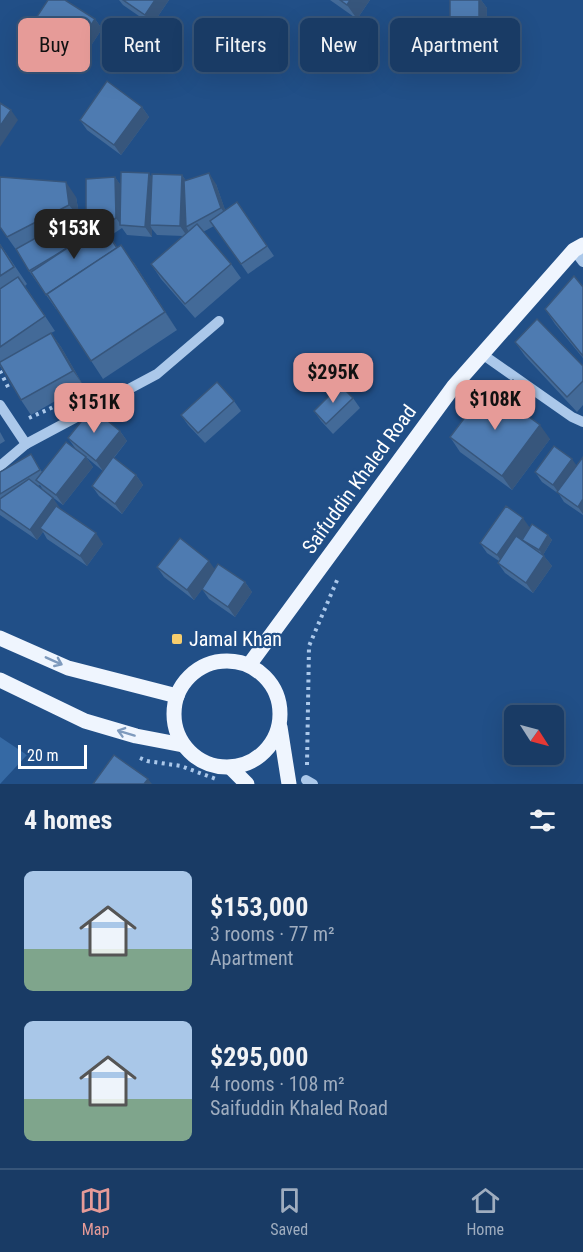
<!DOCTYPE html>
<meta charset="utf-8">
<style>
:root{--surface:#193b65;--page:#22426b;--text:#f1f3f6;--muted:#9fadbf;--line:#375579;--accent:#e69b98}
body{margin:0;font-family:"Roboto Condensed",sans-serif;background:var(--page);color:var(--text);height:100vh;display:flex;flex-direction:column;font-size:22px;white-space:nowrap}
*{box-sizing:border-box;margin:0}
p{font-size:20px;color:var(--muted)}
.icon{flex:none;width:33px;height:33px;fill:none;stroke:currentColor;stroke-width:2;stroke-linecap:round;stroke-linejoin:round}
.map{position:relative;height:784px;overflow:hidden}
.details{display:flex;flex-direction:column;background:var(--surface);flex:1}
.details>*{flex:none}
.hud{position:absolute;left:18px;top:18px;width:548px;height:54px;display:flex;gap:12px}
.needle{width:39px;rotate:126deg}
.tools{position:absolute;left:504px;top:705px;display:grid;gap:12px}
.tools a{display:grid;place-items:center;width:60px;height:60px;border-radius:9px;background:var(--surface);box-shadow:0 6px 24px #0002,0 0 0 2px var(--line);font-size:30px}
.scale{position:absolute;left:18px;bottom:15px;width:69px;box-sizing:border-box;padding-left:6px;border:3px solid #fff;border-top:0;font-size:16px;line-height:21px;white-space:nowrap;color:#fff;-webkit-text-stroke:4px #214f87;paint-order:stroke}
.price{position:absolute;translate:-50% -51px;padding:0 14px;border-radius:12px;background:var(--accent);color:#111;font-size:20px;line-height:39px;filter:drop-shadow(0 2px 3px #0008)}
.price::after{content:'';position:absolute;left:50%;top:36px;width:18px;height:14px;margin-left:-9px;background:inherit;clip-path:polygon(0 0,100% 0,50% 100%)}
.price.selected{background:#222;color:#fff}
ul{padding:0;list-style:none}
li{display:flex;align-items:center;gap:18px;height:150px;padding:0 24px}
li span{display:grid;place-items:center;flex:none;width:168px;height:120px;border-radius:9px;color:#555}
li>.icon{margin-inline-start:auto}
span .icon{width:72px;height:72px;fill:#fffc;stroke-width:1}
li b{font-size:26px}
h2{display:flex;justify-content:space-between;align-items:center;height:72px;padding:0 24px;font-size:26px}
.pill{padding:0 21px;border-radius:9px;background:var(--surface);box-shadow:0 6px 24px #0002,0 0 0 2px var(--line);font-size:21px;line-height:54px}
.pill.selected{background:var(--accent);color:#111}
.tab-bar{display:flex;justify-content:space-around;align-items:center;height:84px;border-top:2px solid var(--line);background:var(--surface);font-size:16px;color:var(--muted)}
.tab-bar a{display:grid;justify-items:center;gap:3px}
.tab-bar .selected{color:var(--accent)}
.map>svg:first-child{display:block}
.green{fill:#3569a4}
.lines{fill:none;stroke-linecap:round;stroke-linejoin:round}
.path{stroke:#abc8ea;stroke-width:4;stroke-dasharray:3 4.5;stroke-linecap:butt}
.minor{stroke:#abc8ea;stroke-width:10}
.major{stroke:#eff5fe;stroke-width:15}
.wall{fill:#436a98}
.shaded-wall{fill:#37567c}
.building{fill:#4e7bb1;stroke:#37567c;stroke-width:1.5}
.oneway{stroke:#7e9abd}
.poi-dot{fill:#f6cd6d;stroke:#214f87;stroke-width:2}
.labels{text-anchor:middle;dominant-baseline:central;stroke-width:4.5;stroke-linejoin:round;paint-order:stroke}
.street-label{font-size:20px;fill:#fff;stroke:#214f87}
.poi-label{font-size:20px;fill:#fff;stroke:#214f87;text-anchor:start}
</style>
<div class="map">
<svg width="583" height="784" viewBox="0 0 583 784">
<rect width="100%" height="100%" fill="#214f87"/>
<polygon class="green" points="0,737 27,755 0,784"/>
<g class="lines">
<g class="path">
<polyline points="0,371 10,391"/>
<polyline points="29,418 60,404"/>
<polyline points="140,758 147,761 181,766 216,779"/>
<polyline points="307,765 309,646 338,578"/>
</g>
<g class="minor">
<polyline points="574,250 583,262"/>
<polyline points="482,354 572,417 583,422"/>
<polyline points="0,405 26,444"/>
<polyline points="0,466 26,444 157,374 219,321"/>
<polyline points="306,780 313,784"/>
</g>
<g class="major">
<polyline points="0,638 68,668 177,696"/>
<circle cx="227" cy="714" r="53"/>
<polyline points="249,665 454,386 574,250 583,245"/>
<polyline points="0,680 85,721 136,736 183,745"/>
<polyline points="280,727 289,784"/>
<polyline points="231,768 247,784"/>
</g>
</g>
<g class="wall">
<polygon points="119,0 169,0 152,25 123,5"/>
<polygon points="330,0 370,0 357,19"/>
<polygon points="450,0 481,0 487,8 486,38 457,38 450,28"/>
<polygon points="95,19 102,29 80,62 39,34 32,24"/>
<polygon points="220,40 259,40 266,50 253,69 227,50"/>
<polygon points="142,107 149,117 121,155 87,130 80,120"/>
<polygon points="182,175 186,181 216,184 225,210 237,202 274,256 248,274 214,226 203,232 231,264 241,278 195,318 161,279 151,264 183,236 157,235 152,229 152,237 127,235 122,228 110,236 117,247 134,263 177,330 103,379 57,309 56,309 29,271 17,251 0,227 76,197 80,219 78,220 87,235 97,228 115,177 121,186 152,178"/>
<polygon points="0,244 27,284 25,286 55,331 51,333 61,347 83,385 31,415 21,400 0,366"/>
<polygon points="583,287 583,358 555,324 545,309"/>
<polygon points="515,342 583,366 583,405 577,412 525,356"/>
<polygon points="504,392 533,398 524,409 508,397"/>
<polygon points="353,398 360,408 333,434 321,421 314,411"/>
<polygon points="234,401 241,411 205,443 188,425 181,415"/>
<polygon points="120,431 127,441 114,458 136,475 143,485 122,514 99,496 92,486 103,471 86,457 93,467 63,505 43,490 40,485 38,486 59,508 103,544 87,566 47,539 43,532 37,540 0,515 0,472 31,454 42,472 75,448 68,438"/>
<polygon points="0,432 5,441 0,444"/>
<polygon points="450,437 550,439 512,490 460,452"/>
<polygon points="583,457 583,515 564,502 559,494 542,482 535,472 577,466"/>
<polygon points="530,528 548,535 552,540 543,555 552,566 533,593 505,573 498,563 499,561 487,553 480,543"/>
<polygon points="157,567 215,569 245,582 252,592 235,617 209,599 202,589 194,600 164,577"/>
</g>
<g class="shaded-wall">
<polygon points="155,0 169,0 152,25 145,15"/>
<polygon points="350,0 370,0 357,19 347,5"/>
<polygon points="479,0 481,0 487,8 486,38 479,28"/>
<polygon points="95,19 102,29 80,62 73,52"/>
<polygon points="259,40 266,50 253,69 246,59"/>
<polygon points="142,107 149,117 121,155 114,145"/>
<polygon points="11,110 18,120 0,147 0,126"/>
<polygon points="149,173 156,184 150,225 152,229 152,237 145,227"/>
<polygon points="209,173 216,184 228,218 221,208"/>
<polygon points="182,175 189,185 186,227 188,230 187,236 180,226"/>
<polygon points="115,177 122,187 121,225 116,218"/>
<polygon points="66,182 76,197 80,219 69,205"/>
<polygon points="121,245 134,263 177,330 165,312"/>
<polygon points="51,333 61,347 83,385 73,371"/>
<polygon points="530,392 533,398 524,409 520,404"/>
<polygon points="540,425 550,439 512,490 502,476"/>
<polygon points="120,431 127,441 103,471 96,461"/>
<polygon points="86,457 93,467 63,505 56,495"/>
<polygon points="572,459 579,469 558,492 553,485"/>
<polygon points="136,475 143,485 122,514 115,504"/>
<polygon points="53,498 60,508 40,528 43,532 37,540 30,530"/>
<polygon points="583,499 583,514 578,507"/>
<polygon points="523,518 530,528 504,565 497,555"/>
<polygon points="96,533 103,544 87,566 80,556"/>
<polygon points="548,535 552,540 543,555 539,550"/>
<polygon points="544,556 552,566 533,593 526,583"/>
<polygon points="209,561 216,571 194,600 187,590"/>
<polygon points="245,582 252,592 235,617 228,607"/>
<polygon points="148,779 152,784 144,784"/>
</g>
<g class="building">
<polygon points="48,0 65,0 95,19 73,52 32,24"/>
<polygon points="123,0 155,0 145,15"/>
<polygon points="340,0 350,0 347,5"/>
<rect x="450" y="0" width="29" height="28"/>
<polygon points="234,21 259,40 246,59 220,40"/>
<polygon points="107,81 142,107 114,145 80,120"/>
<polygon points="0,103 11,110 0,126"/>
<polygon points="121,172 149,173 145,227 120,225"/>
<polygon points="209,173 221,208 186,227 184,181"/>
<polygon points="152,174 182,175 180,226 150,225"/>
<polygon points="0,177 66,182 69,205 7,237 0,227"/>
<polygon points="115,177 116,218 103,226 102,225 97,228 86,209 86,179"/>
<polygon points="237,202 267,246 241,264 210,221"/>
<polygon points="75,216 86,236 59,253 29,271 16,249"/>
<polygon points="197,224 231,264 185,304 151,264"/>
<polygon points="102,225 117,248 47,294 46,295 31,272"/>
<polygon points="0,245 14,267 0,276"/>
<polygon points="121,245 165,312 91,361 47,294"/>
<polygon points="574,276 583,287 583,356 545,309"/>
<polygon points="18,277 45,316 0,347 0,289"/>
<polygon points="537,319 583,366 583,381 567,397 515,342"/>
<polygon points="51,333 73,371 21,400 0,364 0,362"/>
<polygon points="513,380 530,392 520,404 504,392"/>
<polygon points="217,382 234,401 198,433 181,415"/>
<polygon points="340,385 353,398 326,424 314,411"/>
<polygon points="488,387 540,425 502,476 450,437"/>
<polygon points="92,408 120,431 96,461 68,438"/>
<polygon points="66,442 86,457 56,495 36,480"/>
<polygon points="554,446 572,459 553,485 535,472"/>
<polygon points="31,454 40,470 0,494 0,472"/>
<polygon points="113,457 136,475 115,504 92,486"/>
<polygon points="583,457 583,499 578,507 557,492"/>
<polygon points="29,479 53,498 30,530 0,509 0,499"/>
<polygon points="56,506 96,533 80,556 40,528"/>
<polygon points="506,506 523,518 497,555 480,543"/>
<polygon points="532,524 548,535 539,550 522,540"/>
<polygon points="516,536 544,556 526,583 498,563"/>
<polygon points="180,538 209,561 187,590 157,567"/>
<polygon points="218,564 245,582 228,607 202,589"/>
<polygon points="114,755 148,779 144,784 93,784"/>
</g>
<defs><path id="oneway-shaft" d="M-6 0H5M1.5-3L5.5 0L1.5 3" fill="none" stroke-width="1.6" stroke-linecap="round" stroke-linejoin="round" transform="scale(1.5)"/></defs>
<g class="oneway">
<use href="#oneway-shaft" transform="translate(54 661) rotate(24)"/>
<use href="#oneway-shaft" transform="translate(126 733) rotate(-163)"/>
</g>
<rect class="poi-dot" x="171" y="633" width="12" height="12" rx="3"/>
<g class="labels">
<g class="street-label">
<text transform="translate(359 479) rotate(-54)">Saifuddin Khaled Road</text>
</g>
<g class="poi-label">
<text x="189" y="639">Jamal Khan</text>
</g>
</g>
</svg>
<div class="tools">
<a><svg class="needle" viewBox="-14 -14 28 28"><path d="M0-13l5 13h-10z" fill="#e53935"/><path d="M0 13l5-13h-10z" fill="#9fadbf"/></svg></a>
</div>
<div class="scale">20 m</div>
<b class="price selected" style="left:74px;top:260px">$153K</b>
<b class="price" style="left:333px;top:404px">$295K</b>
<b class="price" style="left:495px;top:431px">$108K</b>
<b class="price" style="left:94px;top:434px">$151K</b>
<div class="hud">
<a class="pill selected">Buy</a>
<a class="pill">Rent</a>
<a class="pill">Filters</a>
<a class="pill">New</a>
<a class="pill">Apartment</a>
</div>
</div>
<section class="details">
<h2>4 homes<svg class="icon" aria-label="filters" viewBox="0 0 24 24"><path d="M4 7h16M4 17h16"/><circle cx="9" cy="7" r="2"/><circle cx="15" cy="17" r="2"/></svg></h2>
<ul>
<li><span style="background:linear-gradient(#a9c7e8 65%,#7fa58c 0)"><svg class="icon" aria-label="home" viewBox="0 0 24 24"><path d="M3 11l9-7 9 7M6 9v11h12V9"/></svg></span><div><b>$153,000</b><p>3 rooms · 77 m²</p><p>Apartment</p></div></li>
<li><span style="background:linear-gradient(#a9c7e8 65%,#7fa58c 0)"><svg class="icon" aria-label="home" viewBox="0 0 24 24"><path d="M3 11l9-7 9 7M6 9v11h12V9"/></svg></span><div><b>$295,000</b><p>4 rooms · 108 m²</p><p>Saifuddin Khaled Road</p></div></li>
</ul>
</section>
<nav class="tab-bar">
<a class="selected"><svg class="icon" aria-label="map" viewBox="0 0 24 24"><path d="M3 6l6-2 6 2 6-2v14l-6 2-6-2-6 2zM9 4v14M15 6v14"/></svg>Map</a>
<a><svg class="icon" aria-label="saved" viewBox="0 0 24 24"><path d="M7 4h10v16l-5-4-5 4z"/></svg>Saved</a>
<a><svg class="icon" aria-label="home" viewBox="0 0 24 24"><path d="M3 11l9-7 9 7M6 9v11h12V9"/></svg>Home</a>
</nav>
